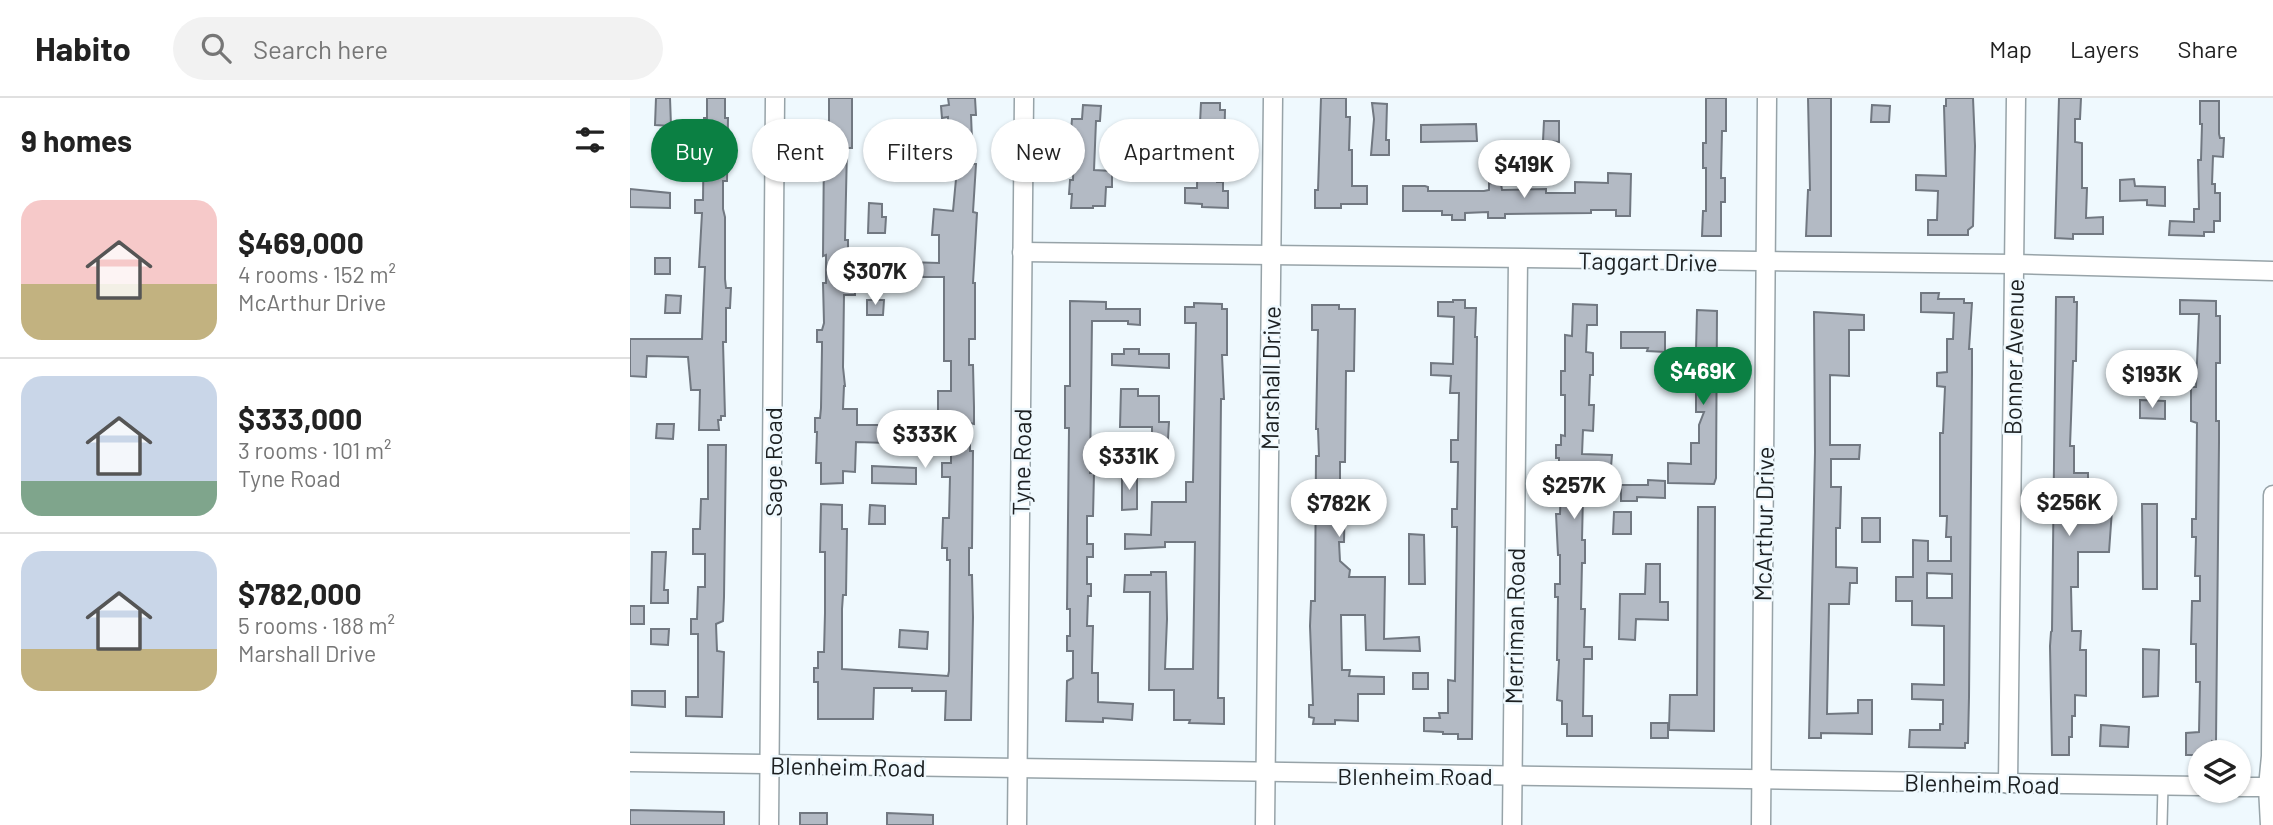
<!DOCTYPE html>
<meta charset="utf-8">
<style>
:root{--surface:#fff;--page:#f2f2f2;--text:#222;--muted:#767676;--line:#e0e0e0;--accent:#0b8043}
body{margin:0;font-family:Barlow,sans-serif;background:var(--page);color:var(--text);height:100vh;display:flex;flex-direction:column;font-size:26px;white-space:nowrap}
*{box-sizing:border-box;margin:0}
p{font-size:23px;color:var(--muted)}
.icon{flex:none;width:38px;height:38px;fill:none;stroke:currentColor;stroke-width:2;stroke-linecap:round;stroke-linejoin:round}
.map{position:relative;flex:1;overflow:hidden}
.details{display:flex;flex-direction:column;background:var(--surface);width:630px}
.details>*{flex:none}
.guide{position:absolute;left:21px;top:21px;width:665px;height:63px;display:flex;gap:14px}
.fabs{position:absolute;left:1558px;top:642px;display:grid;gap:14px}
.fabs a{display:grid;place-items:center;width:63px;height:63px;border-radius:50%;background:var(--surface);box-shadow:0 2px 5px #0004;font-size:35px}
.price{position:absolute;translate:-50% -60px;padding:0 16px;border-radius:24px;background:#fff;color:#222;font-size:23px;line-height:46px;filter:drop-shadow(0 2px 4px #0008)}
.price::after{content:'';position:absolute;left:50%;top:42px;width:21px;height:16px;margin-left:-10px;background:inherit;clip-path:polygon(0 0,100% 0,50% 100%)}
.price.on{background:var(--accent);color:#fff}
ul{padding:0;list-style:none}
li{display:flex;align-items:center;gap:21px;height:175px;padding:0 21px}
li+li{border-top:2px solid var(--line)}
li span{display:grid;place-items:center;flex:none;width:196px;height:140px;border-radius:21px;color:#555}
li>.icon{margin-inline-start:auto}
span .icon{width:84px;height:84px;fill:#fffc;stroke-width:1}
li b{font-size:30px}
h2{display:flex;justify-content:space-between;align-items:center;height:84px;padding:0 21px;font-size:30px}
.pill{padding:0 24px;border-radius:32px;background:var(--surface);box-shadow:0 2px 5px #0004;font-size:24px;line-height:63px}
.pill.on{background:var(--accent);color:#fff}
header{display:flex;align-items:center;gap:42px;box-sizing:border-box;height:98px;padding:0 35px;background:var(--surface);border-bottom:2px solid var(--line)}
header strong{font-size:33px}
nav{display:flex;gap:38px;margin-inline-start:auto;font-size:24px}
.search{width:490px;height:63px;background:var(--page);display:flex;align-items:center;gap:18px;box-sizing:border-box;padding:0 24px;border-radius:38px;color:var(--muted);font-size:26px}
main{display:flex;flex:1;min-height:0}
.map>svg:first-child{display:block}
.building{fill:#b3bac4;stroke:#717881;stroke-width:2;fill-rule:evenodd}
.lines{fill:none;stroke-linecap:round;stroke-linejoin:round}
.lane-casing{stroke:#97a3a8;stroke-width:12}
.street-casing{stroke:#97a3a8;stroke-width:21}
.lane{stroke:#fff;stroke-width:9}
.street{stroke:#fff;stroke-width:18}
.labels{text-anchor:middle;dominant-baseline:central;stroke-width:5;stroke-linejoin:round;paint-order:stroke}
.street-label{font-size:24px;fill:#1c2022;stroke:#eff9fe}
</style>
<header>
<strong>Habito</strong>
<div class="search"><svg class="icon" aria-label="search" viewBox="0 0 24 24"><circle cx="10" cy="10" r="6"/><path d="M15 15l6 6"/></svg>Search here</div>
<nav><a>Map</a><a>Layers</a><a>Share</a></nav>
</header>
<main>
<section class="details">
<h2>9 homes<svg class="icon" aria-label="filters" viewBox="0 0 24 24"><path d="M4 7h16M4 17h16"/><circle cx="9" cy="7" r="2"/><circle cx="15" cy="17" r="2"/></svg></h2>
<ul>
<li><span style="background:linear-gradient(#f6c9c9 60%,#c2b280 0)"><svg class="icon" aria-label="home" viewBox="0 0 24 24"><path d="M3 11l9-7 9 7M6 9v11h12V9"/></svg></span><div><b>$469,000</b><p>4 rooms · 152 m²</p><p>McArthur Drive</p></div></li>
<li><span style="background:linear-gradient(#c9d6e8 75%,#7fa58c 0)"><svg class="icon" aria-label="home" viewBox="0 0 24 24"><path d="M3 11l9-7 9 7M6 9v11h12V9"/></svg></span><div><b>$333,000</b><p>3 rooms · 101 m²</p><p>Tyne Road</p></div></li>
<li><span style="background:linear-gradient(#c9d6e8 70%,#c2b280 0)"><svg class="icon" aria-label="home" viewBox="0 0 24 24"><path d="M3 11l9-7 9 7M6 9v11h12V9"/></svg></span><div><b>$782,000</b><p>5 rooms · 188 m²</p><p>Marshall Drive</p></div></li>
</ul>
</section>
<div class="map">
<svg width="1643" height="727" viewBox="0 0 1643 727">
<rect width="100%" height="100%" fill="#eff9fe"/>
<g class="building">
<polygon points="26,0 40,0 41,28 25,27"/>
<polygon points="77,0 95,0 95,20 98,20 97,83 93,83 93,111 95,119 95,181 96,190 101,190 100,210 96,210 96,244 93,244 95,318 91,318 91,322 88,322 89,332 69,332 70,292 61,292 58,259 17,258 16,279 0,278 0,241 72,241 75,169 69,169 72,115 65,115 65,102 73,102 74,20 77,20"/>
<polygon points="199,0 222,0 222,50 217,50 215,142 218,142 218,169 224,169 225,197 214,197 213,269 215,288 214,288 213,311 227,311 227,327 258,327 258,345 226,344 225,374 213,373 213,385 191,386 191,365 186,365 187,334 185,334 185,320 190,320 191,310 192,250 192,244 187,244 187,232 192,232 194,225 193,185 196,185 196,157 193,158 194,50 192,50 192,36 199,36"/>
<polygon points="318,0 345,0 346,17 341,17 343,66 346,66 343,114 347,115 343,185 345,185 345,241 339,241 339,267 343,267 344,309 344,326 340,325 340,353 343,353 342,450 339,450 339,477 342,477 343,519 341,622 315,622 316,593 282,593 282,590 244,590 243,621 188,621 188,584 184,584 184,570 188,570 188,554 194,554 195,515 195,454 190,454 191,406 212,407 212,431 217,431 216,497 213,497 212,511 212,571 318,578 319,573 320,462 317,462 317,450 312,450 313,420 319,420 320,379 312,379 312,365 321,365 321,338 319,338 319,329 308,329 308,293 321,293 321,263 314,263 314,179 278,179 278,164 309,165 309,137 302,137 304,111 323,113 326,81 313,77 313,63 325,63 326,30 318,30 318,19 312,20 311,8 319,7"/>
<polygon points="691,0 716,0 716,19 720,19 719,52 722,52 722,88 737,88 737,106 711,106 711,110 685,110 685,92 688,92"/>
<polygon points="1076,0 1096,0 1096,33 1092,33 1091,80 1095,80 1095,104 1091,104 1091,138 1072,138 1073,113 1076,113 1076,70 1073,70 1073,45 1076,45"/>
<polygon points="1178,0 1201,0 1201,138 1176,138 1178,92 1180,92"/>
<polygon points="1316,0 1343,0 1345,48 1343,128 1338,132 1338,137 1298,137 1298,122 1307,122 1308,93 1286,92 1286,77 1316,78 1314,8 1316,8"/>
<polygon points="1429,0 1451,0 1450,21 1445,21 1445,44 1452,45 1452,90 1457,90 1456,120 1473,119 1473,136 1443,136 1443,141 1425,140"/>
<polygon points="1570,3 1589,3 1589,36 1590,40 1594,40 1593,59 1583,58 1582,86 1585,86 1585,95 1590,95 1590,123 1584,123 1584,134 1574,134 1574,138 1539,137 1540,123 1564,124 1564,111 1569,111 1568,62 1571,62 1572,26 1570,26"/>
<polygon points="571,5 590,5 590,12 595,12 594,56 587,56 587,84 593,84 593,93 598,93 598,110 572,109 572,106 555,105 555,90 567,90 568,25 570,25"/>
<polygon points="742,5 757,6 756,42 759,42 759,57 741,57 744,21"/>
<polygon points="453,7 471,8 470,23 466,23 464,72 482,73 482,89 476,89 475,108 463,108 463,110 441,110 442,96 439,96 440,82 443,82 444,33 441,33 442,21 452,21"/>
<polygon points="1242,7 1260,8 1259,24 1241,24"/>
<polygon points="914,23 929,23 929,44 913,43"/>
<polygon points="846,26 847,43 791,44 791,27"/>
<polygon points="978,75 1001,76 1000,118 986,118 986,112 961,112 961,115 875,116 875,120 858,120 858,114 835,115 835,122 822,122 822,117 812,117 812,113 773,113 773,88 795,88 798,89 798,93 854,93 859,92 859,85 871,86 872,92 916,91 916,95 945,95 945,84 978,85"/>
<polygon points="1504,81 1505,88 1535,89 1535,108 1517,107 1517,102 1490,103 1490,82"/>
<polygon points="0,91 40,95 40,110 0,109"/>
<polygon points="239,105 252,106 252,119 256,119 255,135 238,135"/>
<rect x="25" y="160" width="15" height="16"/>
<path d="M1291,195h18l-1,6h26v4h8l-3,46h3v24l-3,324 -1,46h-3v5l-56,-1 1,-17h30v-6h3v-24l-31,-1v-15l32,1v-59l-32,-1v-24h-16v-24h17v-37l15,1v20h23v-24h-5l1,-21h-7v-83h3l2,-46 -8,-1v-13l10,-1v-33h6l1,-26 -33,-1zM1297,475l25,1v24h-25z"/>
<polygon points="36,197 51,198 50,215 35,215"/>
<polygon points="1426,199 1444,199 1444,204 1447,204 1446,263 1443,263 1441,321 1440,348 1444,348 1444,375 1458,375 1458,412 1482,412 1479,454 1448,454 1448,489 1441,489 1442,533 1451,533 1450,552 1456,552 1456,598 1445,597 1445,618 1442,618 1442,639 1439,639 1439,657 1422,657 1420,548 1421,534 1422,533"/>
<polygon points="237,202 254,202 253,217 237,217"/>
<polygon points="823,202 835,202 835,210 846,210 845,239 847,239 842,641 828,641 828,636 813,636 813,634 794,633 794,620 810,620 809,615 818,615 818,582 825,583 827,433 827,429 822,429 822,411 827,411 828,364 821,364 821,342 828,342 829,295 820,295 821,278 801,277 801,265 823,266 824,219 808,218 808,204 823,204"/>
<polygon points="1550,202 1586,203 1586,218 1590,218 1590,265 1586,265 1586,323 1589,323 1589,344 1586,644 1582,643 1582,654 1570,654 1570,657 1556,657 1556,635 1569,634 1570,584 1566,584 1566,546 1561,546 1562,503 1570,503 1570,478 1565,478 1566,439 1562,439 1562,421 1566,421 1567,325 1561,323 1561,289 1566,289 1569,216 1550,216"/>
<polygon points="440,203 476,204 476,211 510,211 510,227 498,226 498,223 462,223 460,375 464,375 463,418 457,418 457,446 463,446 463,459 457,459 457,486 461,486 461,498 458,498 457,528 463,528 462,569 462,575 468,575 468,604 503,606 502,622 473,620 473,624 436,623 437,583 443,580 443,553 437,553 437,538 440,538 440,511 437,511 439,330 435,330 435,288 440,288"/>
<polygon points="564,205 592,206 592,211 597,211 597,257 592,257 594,301 591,301 588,600 594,600 594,626 559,625 560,622 544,622 544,592 519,592 520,494 494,494 495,477 521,477 521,474 536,474 537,521 535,571 563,571 565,444 535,444 535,449 495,451 495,436 521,437 522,404 556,404 556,384 563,384 566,225 555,225 555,209 564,209"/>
<polygon points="943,206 967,207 967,227 957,227 956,254 963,255 963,277 960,277 959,307 964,307 963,333 953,332 952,356 982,357 981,369 955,368 955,396 953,396 952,442 955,442 955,465 952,465 951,511 955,511 954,549 962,549 962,561 954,561 953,618 962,618 962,638 937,638 937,626 932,626 932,603 927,602 929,562 927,562 928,499 925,499 925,486 930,486 930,457 928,457 926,416 930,416 931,389 929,389 929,360 926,360 926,347 931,347 931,337 935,338 935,297 931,297 931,273 935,273 935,237 942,238"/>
<polygon points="682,207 709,207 709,211 725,211 724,273 716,273 715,364 710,364 710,395 715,395 714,444 709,444 710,463 720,472 719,479 755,479 754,541 789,539 790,553 736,552 735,517 711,517 712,572 720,572 719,578 754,579 754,596 728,596 728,623 705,622 705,626 683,626 684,620 679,619 679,607 683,607 680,528 681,503 685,503 686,358 689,358 688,331 686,331 688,232 682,232"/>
<polygon points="1067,212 1087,213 1086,380 1084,386 1038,385 1038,365 1061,366 1061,345 1069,345 1069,327 1074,314 1066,314 1066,266 1059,266 1059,252 1066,252"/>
<polygon points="1184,214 1234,217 1234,232 1219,232 1219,278 1200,277 1200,347 1230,347 1229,361 1201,361 1201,389 1211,389 1210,430 1206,430 1206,469 1227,470 1227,485 1220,485 1219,506 1199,506 1197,616 1228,615 1228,602 1242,602 1242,636 1191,635 1191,640 1179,640 1185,354"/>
<polygon points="991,234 1035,234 1035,254 1017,253 1018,250 991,250"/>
<polygon points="494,251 509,251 509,256 539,256 539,270 482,267 482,256 494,256"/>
<polygon points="491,291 508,291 508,298 529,298 529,324 539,324 538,341 522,341 522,329 490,329"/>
<polygon points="1510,302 1535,303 1535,321 1510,320"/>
<polygon points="27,326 44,326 43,341 26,340"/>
<polygon points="78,347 96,347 94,499 93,523 86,526 87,553 94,554 92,619 56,618 56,599 68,599 68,536 61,536 61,521 67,521 68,489 75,489 75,456 63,456 63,431 70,431 71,401 78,401"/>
<polygon points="242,368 286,370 286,386 242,385"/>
<polygon points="492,377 507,377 507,411 492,412"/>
<polygon points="1018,382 1035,383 1035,400 1007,399 1007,403 991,403 991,387 1018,387"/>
<polygon points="1512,406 1527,406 1527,491 1513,491"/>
<polygon points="240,407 255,408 255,426 239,426"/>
<polygon points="1068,409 1085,409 1084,633 1039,632 1040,597 1067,597"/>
<polygon points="984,414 1001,414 1001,436 983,436"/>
<rect x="1232" y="420" width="18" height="24"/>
<polygon points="779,436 794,437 795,486 779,486"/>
<polygon points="22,454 36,454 34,492 38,492 38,505 21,505"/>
<polygon points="1016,466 1030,466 1030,504 1038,504 1038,522 1006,521 1005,542 989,541 990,496 1015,496"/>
<rect x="0" y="508" width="14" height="18"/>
<polygon points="21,531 39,531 38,547 21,546"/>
<polygon points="270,532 298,534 297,551 269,549"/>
<polygon points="1513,551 1529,552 1528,598 1513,599"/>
<rect x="783" y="575" width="15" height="16"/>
<polygon points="2,593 35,593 35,609 2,607"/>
<rect x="1021" y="625" width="17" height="15"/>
<polygon points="1471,627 1499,629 1498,649 1470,648"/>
<polygon points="0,712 94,714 94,727 0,727"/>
<rect x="170" y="715" width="27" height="12"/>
<polygon points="257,715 303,717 303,727 257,727"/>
</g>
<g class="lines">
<g class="lane-casing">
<polyline id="lane" points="1532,727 1533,688"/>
</g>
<g class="street-casing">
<g id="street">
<polyline points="392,154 1384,166 1643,173"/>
<polyline points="0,664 1570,688"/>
<polyline points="1378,686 1386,0"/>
<polyline points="1608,689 1643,689"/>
<polyline points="139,727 145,0"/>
<polyline points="387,727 394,0"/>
<polyline points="635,727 643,0"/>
<polyline points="882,727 888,161"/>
<polyline points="1131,727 1137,0"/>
<polyline points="1640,727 1638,689 1641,658 1643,397"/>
</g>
</g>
<use href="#lane" class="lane"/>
<use href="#street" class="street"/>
</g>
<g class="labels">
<g class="street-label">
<text transform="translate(1018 163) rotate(1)">Taggart Drive</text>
<text transform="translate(1383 259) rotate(-89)">Bonner Avenue</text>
<text transform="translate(640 280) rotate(-89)">Marshall Drive</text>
<text transform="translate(142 364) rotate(-90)">Sage Road</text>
<text transform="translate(391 364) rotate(-89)">Tyne Road</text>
<text transform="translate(1133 426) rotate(-89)">McArthur Drive</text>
<text transform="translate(884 528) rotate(-89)">Merriman Road</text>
<text transform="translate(218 668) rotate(1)">Blenheim Road</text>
<text x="785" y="677">Blenheim Road</text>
<text transform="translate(1352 685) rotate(1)">Blenheim Road</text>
</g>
</g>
</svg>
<div class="fabs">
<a><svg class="icon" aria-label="layers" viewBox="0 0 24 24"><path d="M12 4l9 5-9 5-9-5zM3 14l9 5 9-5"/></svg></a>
</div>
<b class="price" style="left:894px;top:102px">$419K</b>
<b class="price" style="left:245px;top:209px">$307K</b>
<b class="price on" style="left:1073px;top:309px">$469K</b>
<b class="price" style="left:1522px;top:312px">$193K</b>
<b class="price" style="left:295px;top:372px">$333K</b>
<b class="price" style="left:499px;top:394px">$331K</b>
<b class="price" style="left:944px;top:423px">$257K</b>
<b class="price" style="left:1439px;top:440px">$256K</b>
<b class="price" style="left:709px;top:441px">$782K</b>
<div class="guide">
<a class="pill on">Buy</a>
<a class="pill">Rent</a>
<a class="pill">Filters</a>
<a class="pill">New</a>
<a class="pill">Apartment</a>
</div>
</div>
</main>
